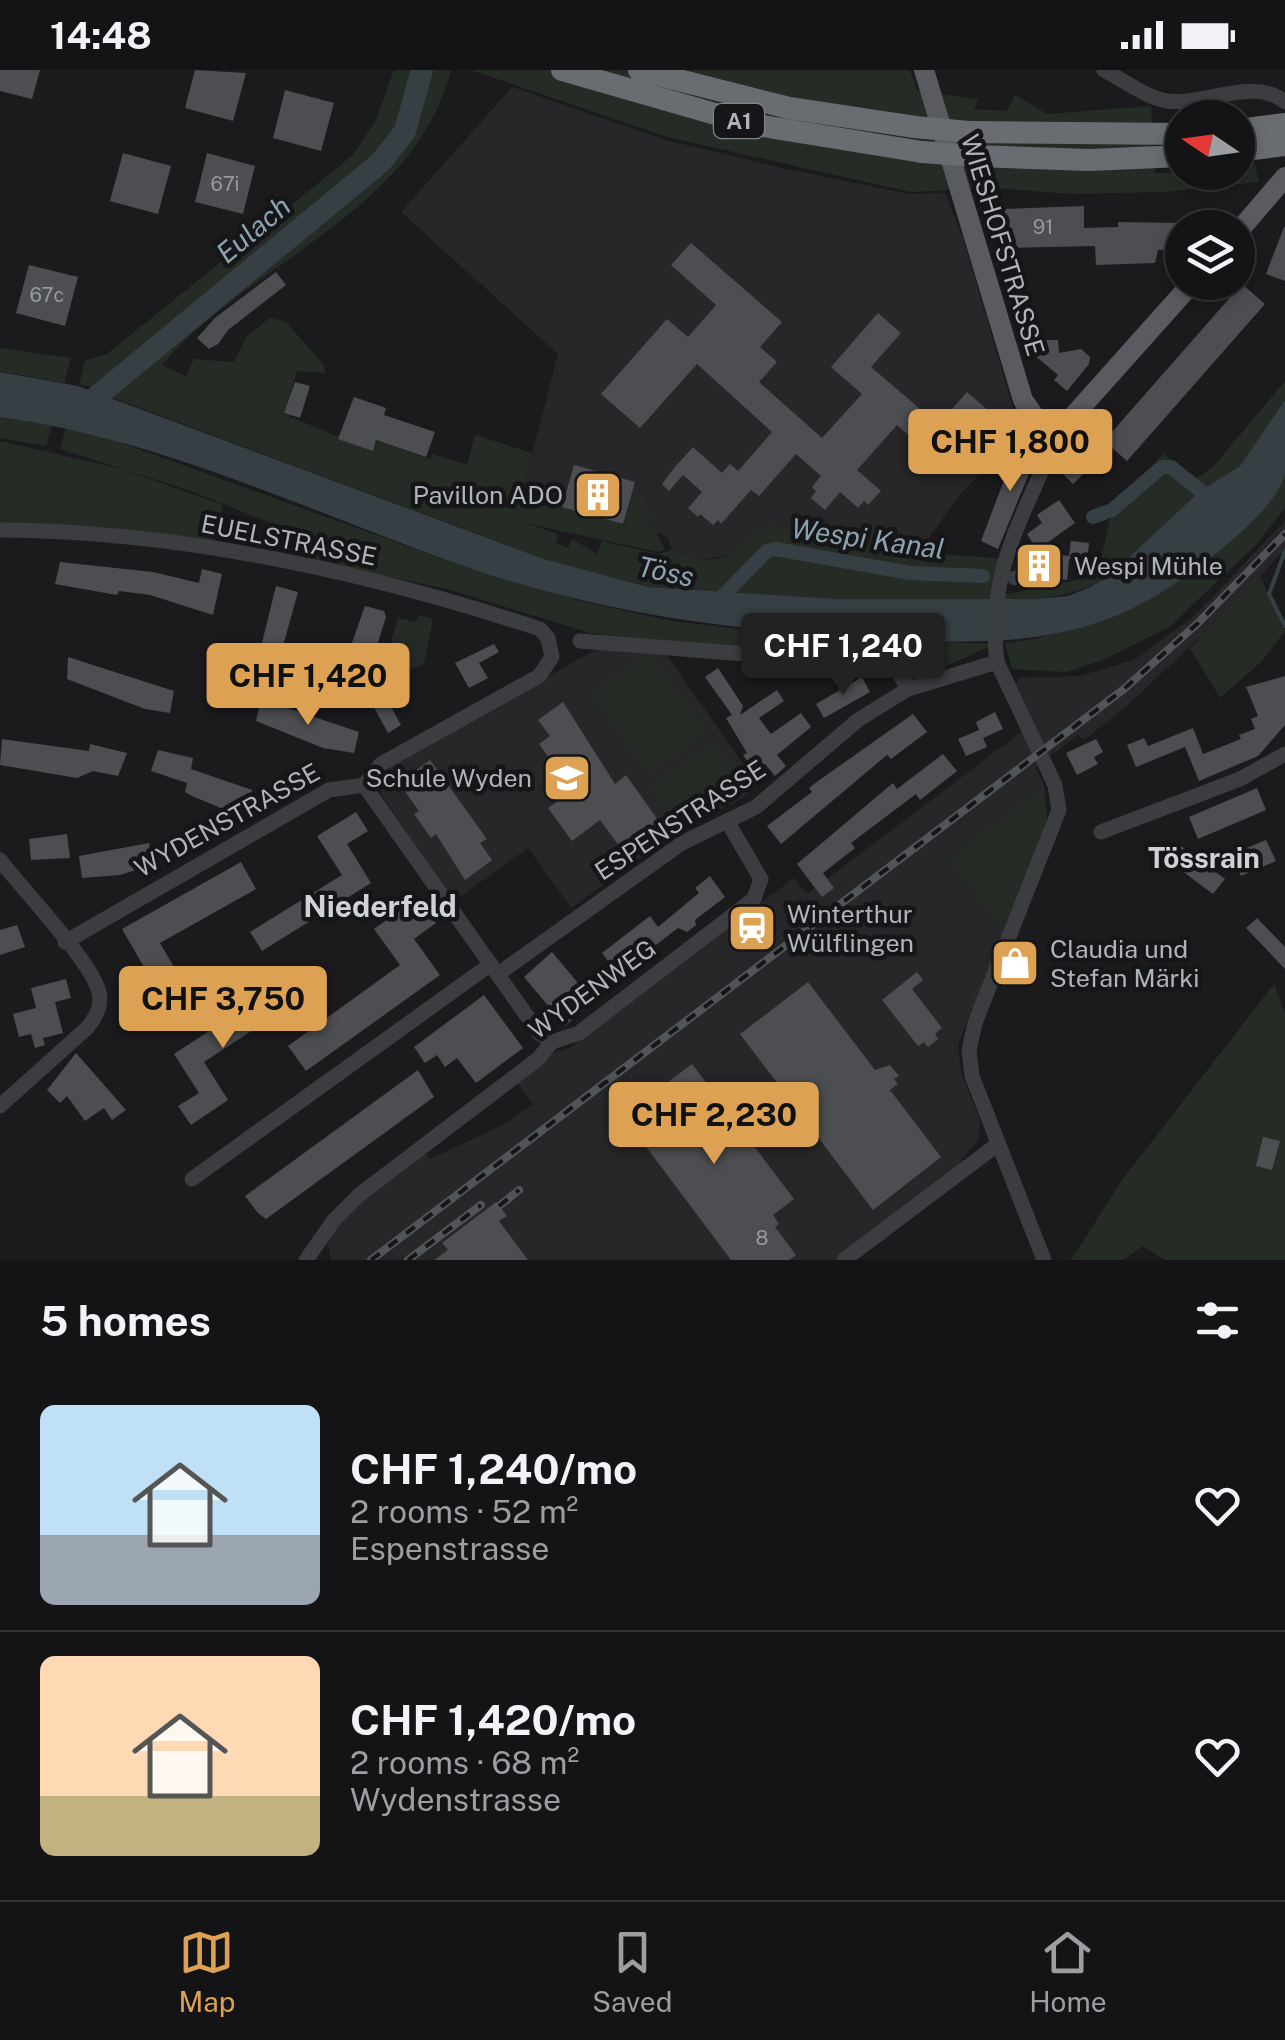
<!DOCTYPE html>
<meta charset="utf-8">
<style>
:root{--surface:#141416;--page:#1d1d1f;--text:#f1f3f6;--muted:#9d9ea1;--line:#333335;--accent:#dca153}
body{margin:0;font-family:"Public Sans",sans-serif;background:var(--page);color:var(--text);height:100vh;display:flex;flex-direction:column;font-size:38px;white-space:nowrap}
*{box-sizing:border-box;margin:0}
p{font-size:32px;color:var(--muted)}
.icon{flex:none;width:55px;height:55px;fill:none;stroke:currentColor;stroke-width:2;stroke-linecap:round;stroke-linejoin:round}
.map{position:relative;height:1190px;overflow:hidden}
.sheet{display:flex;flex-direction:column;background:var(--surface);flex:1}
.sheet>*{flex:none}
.needle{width:65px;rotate:283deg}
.controls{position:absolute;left:1165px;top:30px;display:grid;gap:20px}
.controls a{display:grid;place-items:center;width:90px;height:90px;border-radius:50%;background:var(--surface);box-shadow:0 5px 15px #0003,0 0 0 2px var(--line);font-size:50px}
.price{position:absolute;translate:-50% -85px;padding:0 22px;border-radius:10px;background:var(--accent);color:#111;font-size:32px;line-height:65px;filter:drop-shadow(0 2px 5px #0008)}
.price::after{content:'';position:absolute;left:50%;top:60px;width:30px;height:22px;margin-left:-15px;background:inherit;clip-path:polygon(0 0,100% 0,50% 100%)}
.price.on{background:#222;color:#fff}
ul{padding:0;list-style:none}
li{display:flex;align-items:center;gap:30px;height:250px;padding:0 40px}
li+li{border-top:2px solid var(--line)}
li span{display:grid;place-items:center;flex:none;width:280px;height:200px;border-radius:15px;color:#555}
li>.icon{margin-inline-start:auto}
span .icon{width:120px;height:120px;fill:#fffc;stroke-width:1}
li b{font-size:42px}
h2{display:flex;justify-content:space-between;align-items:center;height:120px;padding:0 40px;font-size:42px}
.status{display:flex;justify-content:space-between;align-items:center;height:70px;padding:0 50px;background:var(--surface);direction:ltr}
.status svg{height:28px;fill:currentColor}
.menu{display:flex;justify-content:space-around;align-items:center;height:140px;border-top:2px solid var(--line);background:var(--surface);font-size:28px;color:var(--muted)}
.menu a{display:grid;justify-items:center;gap:5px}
.menu .on{color:var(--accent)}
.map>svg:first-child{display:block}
.built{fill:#272729}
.green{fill:#252c25}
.water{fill:#363f44}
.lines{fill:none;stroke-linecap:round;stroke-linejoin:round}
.stream{stroke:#363f44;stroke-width:4}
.canal{stroke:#363f44;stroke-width:14}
.river{stroke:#363f44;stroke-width:22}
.building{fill:#4d4e51}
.minor{stroke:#3c3d41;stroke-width:15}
.major{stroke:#595b60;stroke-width:20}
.highway{stroke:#696c71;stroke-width:22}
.rail-casing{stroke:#515458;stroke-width:8}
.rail{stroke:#161618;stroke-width:4;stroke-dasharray:11;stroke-linecap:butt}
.highway-bridge{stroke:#696c71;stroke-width:22}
.labels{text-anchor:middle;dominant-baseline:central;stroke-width:9;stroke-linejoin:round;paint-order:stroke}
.number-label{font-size:20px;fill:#969aa0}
.shield{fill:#161618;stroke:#818589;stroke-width:2.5}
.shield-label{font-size:22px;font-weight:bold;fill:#afb4ba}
.street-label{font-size:25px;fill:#afb4ba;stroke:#161618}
.poi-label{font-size:25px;fill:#afb4ba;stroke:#161618;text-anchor:start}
.water-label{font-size:28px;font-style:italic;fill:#8ba2b0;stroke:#161618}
.neighbourhood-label{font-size:28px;font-weight:bold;fill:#cfd2d7;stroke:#161618}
.quarter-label{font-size:30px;font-weight:bold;fill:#cfd2d7;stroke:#161618}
</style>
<div class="status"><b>14:48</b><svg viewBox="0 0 49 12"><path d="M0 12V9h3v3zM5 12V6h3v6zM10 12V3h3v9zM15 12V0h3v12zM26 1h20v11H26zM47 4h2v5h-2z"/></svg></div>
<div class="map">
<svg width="1285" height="1190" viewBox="0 0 1285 1190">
<rect width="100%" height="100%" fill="#1b1b1d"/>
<g class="built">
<polygon points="512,17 666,70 781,98 910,124 945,123 964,171 1015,344 1024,356 959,426 918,483 776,455 763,456 731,485 700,490 672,480 667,466 522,423 558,284 401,142"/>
<polygon points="1285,451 1285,479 1237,532 1127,636 1084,670 1078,665 1036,697 1044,716 949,789 1002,860 958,975 961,1002 980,1051 979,1068 959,1094 963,1100 851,1190 331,1190 327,1170 342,1145 423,1081 430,1089 507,1053 533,1034 515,1010 553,983 569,978 794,808 807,824 1033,653 1016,614 1019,608 1080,606 1136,589 1193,547"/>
<polygon points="597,579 666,584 758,715 736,732 688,754 571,838 528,778 454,831 381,724 379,710 388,697"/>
</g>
<g class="green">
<path d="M394,0h57c-37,144 -201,191 -289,295l24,11 8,-17 40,3 13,-26 23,-18 16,4 38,43 1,8 -28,-2 -13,43 88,37 5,-10 53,18 2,-5 35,11 8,-30 57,18 -10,40 102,32 9,-32 8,3 10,19 -10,8 15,9 9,18 -8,2 -132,-29 34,11 -3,9 12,5 4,-9 25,15 5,-13 56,13 14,-4 28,10 17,-1 14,-4 32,-29 13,-1 142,28 79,5 7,2 -6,36 77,-16 25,-16 12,-54 51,-56 34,24 16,-11 72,-86v19l-45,66 -39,24 -93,87c-25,14 -45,19 -73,22h-197l-190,-12 -104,-28 -433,-162 3,-7 -35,-5 6,-24 22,-7 246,-199 23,-35z"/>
<polygon points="471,0 910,0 917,21 978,29 974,39 1007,41 1015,25 1047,44 1151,36 1155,103 1238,102 1238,96 1255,94 1259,112 1161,122 1072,124 994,118 911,122 667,67"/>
<polygon points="0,278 71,288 64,313 0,301"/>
<polygon points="0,347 52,354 46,376 0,368"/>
<polygon points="66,358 105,367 454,493 580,531 672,551 808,567 995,574 905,614 898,602 590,563 447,519 310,490 311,485 346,483 188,420 60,379"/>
<polygon points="0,371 122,399 223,435 213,478 0,460"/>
<path d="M1285,405v33l-29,37 -88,83 -63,31 -39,13 -54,-3 -7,-26c113,-13 217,-71 280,-168z"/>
<polygon points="1260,506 1285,561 1262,591 1220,628 1190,578"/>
<polygon points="419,545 433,549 424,593 384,614 381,607 398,548 416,552"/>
<polygon points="648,582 705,661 649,703 592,624"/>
<polygon points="714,672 741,709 677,755 650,718"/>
<polygon points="1044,716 1047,749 979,942 969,938 1002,860 949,789"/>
<polygon points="1274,914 1285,943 1285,1190 1165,1190 1143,1176 1123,1190 1071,1190 1122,1110"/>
</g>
<path class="water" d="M0,302l78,14 466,173 104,28 190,12h197l33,-3 22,-9 18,-10 93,-87 39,-24 45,-66c0,22 0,54 0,75 -10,34 -66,77 -94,97 -98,75 -193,73 -309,67 -150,-8 -288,-26 -430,-77 -147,-53 -296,-124 -452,-145z"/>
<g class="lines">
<polyline class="stream" points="1285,481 1269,524 1285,556"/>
<g class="canal">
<polyline points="1093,447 1112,440 1162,397 1171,397 1214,432"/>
<polyline points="1014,508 1030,506"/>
<polyline points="714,535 767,481 776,479 910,503 983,506"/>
</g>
<polyline class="river" points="84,337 381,92 405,61 422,0"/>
</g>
<g class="building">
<polygon points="0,0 40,0 32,29 0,21"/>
<polygon points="195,0 246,3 233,51 185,38"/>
<polygon points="285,20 334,33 321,81 273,68"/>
<polygon points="123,83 171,96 158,144 110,131"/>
<polygon points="207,83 255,96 243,144 195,132"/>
<polygon points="1084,136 1084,158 1118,157 1118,152 1182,153 1182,179 1158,180 1155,193 1096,195 1095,176 1002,178 1001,139"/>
<polygon points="1284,157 1285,157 1285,211 1266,204"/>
<polygon points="691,173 782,252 760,277 777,292 759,312 822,368 862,324 831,297 878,243 901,263 871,297 904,325 938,355 967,322 1014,363 984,396 958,373 941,393 897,355 857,400 881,421 868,435 864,431 858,438 840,422 825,440 811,428 816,421 812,417 821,406 796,384 759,426 751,420 721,454 718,450 713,455 700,444 698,447 688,438 702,422 683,405 669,421 662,414 675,397 693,377 722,403 730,394 738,401 772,362 697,294 640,358 601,324 667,249 688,267 716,235 671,195"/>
<polygon points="29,195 78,207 65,256 16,243"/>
<polygon points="276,202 286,215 228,260 218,274 209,279 197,268 215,248"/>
<polygon points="1242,214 1265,234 1127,391 1104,371"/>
<polygon points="1033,270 1058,270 1059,283 1081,279 1090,287 1089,294 1067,321 1054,310 1058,305 1033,284"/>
<polygon points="295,312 310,316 300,348 284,343"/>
<polygon points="354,327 386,338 384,345 435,362 426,387 376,370 373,381 338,369"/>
<polygon points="1020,368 1031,373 1035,389 998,479 981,471"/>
<polygon points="1079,375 1095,393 1073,414 1056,397"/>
<polygon points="574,395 635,412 623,454 562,437"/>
<polygon points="1059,430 1075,453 1037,480 1027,464 1042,453 1037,445"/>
<polygon points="1071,471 1089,473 1087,491 1069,489 1067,510 1014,503 1020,481 1069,486"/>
<polygon points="60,492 153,502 199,513 202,499 222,504 213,545 150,525 119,521 117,525 55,514"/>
<polygon points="276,516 298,522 278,594 258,589"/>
<polygon points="365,536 384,541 386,547 367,608 361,606 360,612 342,607 342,601"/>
<polygon points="494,574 499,582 479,593 488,608 469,618 455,593"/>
<polygon points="68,587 174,621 170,643 145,639 67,609"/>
<polygon points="718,598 743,636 740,645 777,620 784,631 759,648 771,664 801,643 811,657 777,685 786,696 775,706 765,694 755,702 743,685 747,683 726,648 732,645 705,607"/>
<polygon points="1285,606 1285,655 1258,686 1199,711 1185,677 1136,697 1127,675 1144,668 1148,676 1193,658 1203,684 1241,669 1239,665 1255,659 1251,649 1258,646 1246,617"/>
<polygon points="862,607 870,622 824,648 816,634"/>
<polygon points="383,622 401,655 388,663 370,630"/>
<polygon points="261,629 359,662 354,683 323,678 256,651"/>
<polygon points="563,632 615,714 626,705 663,757 625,784 600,750 572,771 548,738 573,721 539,674 550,666 538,650"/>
<polygon points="995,642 1003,659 983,668 987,677 966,686 958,669 979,660 976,652"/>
<polygon points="913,644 927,662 891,689 887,685 781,774 767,756 812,722 809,718 818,711"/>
<polygon points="2,669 89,681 90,674 127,683 118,706 93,701 77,708 0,695"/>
<polygon points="1096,669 1103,682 1094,687 1098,694 1077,705 1066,683"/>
<polygon points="158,680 193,688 191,699 252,720 248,742 223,739 192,726 185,722 187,713 151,701"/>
<polygon points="943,684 957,701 920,730 916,724 851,773 855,778 823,803 834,818 822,827 797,794 893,713 897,719"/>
<polygon points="430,690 487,769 480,773 492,790 465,810 436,764 431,768 414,744 419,741 399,713"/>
<polygon points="1257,718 1266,740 1198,769 1189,747"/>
<polygon points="356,742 368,761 347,774 371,813 262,881 250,862 342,805 317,766"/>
<polygon points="67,764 70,788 31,790 29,769"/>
<polygon points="1266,770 1276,791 1241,806 1232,784"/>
<polygon points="149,773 152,795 120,805 82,808 79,786"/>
<polygon points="1181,776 1225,809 1213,824 1170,792"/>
<polygon points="241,792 256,819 160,873 182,911 135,938 120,911 144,897 122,859"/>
<polygon points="710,806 725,827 695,850 696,855 687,862 678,858 618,904 602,883 650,846 658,857 699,823 695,818"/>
<polygon points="418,828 436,853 414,869 440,905 306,1001 288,976 400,895 374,859"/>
<polygon points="764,837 774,851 746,872 736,858"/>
<polygon points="1257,848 1285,877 1285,899 1246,858"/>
<polygon points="17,855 25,877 0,885 0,860"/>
<polygon points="552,882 593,931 565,956 524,907"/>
<polygon points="917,902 923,910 912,919 942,958 935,964 938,969 928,977 924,972 918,976 882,930"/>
<polygon points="66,909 71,928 55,932 63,963 43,968 45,975 35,978 31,964 19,967 13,944 36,938 31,918"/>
<polygon points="808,912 875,1000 890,995 899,1006 894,1009 898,1014 890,1020 941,1087 873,1140 740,964"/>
<polygon points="281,914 294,933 204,992 228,1030 191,1055 178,1036 199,1023 174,984"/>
<polygon points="484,925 523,978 476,1013 457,988 445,997 437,985 425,993 414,977"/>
<polygon points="76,983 126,1040 112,1050 104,1038 85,1051 67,1026 60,1033 47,1020"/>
<polygon points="692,994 794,1129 773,1145 779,1154 775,1157 796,1185 789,1190 731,1190 623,1046"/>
<polygon points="418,1000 434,1027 266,1149 258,1143 245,1126"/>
<polygon points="1263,1067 1280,1071 1272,1100 1256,1096"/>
<polygon points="496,1132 507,1146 499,1151 528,1190 434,1190 448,1180 442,1173"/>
</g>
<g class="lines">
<g class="minor">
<path d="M1104,0c19,10 43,28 64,31 37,5 86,-25 117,1"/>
<path d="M0,460c182,1 367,42 540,99l8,9 4,19 -13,19 -158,88 -17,21"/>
<polyline points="580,571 887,595 898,602 908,619"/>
<polyline points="364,715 539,963 552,972"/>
<polyline points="1101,762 1240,709 1285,684"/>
<path d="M0,790c23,30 91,101 99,132 3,14 -3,25 -12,36l-87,78"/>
<polyline points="65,872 329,720 364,715"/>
<polyline points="498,904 682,773 756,737 858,650 908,619 997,592"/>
<polyline points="192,1109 491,894"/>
<polyline points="306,1190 334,1150 359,1125 538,989 552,972 579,963 754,829 761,809 727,751"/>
<polyline points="844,1190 998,1074"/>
<path d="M1044,1190l-72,-184 -3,-26 6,-27 84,-213 -4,-25 -58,-123c-12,-90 29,-150 62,-230"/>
</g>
<g class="major">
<polyline points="924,0 1023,330 1034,346 1059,362 1193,212"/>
<polyline points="1238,162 1285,107"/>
</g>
<g class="highway">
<polyline points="562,0 750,54 922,82"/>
<polyline points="639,0 789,38 915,57"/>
<polyline points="1238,60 1285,54"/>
<polyline points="969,62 1182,64"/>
<polyline points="1238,81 1285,75"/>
<polyline points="976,86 1089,90 1182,86"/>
</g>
<g class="rail-casing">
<g id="rail">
<polyline points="499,1136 519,1120"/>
<polyline points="371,1190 1124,619 1198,553 1285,464"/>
<polyline points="408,1190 481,1135"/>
</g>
</g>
<use href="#rail" class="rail"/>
<g class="highway-bridge">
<polyline points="915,57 969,62"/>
<polyline points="922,82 976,86"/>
</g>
</g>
<defs>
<g id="building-square" transform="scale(2.5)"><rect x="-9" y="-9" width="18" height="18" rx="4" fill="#dca153" stroke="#161618"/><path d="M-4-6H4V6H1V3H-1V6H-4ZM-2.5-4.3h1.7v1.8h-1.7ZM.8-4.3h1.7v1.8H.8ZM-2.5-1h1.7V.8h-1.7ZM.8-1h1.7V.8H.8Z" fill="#fff"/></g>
<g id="school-square" transform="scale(2.5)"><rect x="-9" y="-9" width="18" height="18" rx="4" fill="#dca153" stroke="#161618"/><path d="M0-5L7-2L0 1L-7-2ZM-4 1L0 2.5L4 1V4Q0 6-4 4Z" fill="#fff"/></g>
<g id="station-square" transform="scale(2.5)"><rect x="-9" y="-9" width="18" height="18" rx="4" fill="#dca153" stroke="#161618"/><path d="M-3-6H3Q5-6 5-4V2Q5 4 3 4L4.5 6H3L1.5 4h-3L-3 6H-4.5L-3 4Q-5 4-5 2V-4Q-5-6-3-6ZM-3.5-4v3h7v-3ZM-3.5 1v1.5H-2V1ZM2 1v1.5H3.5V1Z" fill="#fff"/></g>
<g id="shop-square" transform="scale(2.5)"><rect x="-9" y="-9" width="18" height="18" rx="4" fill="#dca153" stroke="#161618"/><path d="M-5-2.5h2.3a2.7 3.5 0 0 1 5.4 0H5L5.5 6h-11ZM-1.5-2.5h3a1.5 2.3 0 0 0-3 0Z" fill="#fff"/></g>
</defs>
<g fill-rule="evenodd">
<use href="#building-square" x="598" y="425"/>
<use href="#building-square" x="1039" y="496"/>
<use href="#school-square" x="567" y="708"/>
<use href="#station-square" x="752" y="858"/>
<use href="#shop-square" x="1015" y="893"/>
</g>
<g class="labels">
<g class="number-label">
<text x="225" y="114">67i</text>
<text x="1043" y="157">91</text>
<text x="47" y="225">67c</text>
<text x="762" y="1168">8</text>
</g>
<rect class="shield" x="714" y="34" width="50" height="34" rx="8"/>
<g class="shield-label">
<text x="739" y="51">A1</text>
</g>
<g class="street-label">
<text transform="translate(1003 175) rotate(73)">WIESHOFSTRASSE</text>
<text transform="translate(289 470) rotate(11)">EUELSTRASSE</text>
<text transform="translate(227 750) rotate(-29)">WYDENSTRASSE</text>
<text transform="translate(680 750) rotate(-33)">ESPENSTRASSE</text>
<text transform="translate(592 919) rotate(-36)">WYDENWEG</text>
</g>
<g class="poi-label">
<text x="563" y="425" text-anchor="end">Pavillon ADO</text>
<text x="1074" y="496">Wespi Mühle</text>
<text x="532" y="708" text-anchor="end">Schule Wyden</text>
<text x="787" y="844">Winterthur<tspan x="787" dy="29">Wülflingen</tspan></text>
<text x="1050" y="879">Claudia und<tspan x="1050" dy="29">Stefan Märki</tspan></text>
</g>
<g class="water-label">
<text transform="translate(253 159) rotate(-40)">Eulach</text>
<text transform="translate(868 468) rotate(8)">Wespi Kanal</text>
<text transform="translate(666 501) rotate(12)">Töss</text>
</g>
<g class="neighbourhood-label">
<text x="1204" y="787">Tössrain</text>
</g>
<g class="quarter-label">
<text x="380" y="836">Niederfeld</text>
</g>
</g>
</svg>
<div class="controls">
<a><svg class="needle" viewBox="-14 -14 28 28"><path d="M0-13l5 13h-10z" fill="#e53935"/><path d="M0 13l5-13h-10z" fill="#9d9ea1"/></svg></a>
<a><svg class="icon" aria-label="layers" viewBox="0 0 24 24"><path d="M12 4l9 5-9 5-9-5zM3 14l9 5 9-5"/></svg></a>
</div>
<b class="price" style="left:1010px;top:424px">CHF 1,800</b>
<b class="price on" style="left:843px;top:628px">CHF 1,240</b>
<b class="price" style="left:308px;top:658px">CHF 1,420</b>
<b class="price" style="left:223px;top:981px">CHF 3,750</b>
<b class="price" style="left:714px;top:1097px">CHF 2,230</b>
</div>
<section class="sheet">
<h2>5 homes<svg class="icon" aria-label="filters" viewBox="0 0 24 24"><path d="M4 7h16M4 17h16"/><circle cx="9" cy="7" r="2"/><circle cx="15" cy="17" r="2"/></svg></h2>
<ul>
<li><span style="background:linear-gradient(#bfe0f5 65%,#9aa5b1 0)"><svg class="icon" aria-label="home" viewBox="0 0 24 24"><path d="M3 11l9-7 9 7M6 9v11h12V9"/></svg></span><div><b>CHF 1,240/mo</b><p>2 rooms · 52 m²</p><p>Espenstrasse</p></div><svg class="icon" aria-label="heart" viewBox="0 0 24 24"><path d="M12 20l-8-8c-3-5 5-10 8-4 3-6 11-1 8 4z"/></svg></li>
<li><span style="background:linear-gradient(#ffd9b3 70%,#c2b280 0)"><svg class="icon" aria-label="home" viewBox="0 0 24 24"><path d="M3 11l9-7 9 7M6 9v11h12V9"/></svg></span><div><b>CHF 1,420/mo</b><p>2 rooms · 68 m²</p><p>Wydenstrasse</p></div><svg class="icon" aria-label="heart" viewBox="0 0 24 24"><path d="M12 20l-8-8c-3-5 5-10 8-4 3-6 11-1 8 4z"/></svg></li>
</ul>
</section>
<nav class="menu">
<a class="on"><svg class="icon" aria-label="map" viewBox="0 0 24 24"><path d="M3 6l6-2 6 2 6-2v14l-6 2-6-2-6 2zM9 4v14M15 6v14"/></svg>Map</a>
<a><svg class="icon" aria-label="saved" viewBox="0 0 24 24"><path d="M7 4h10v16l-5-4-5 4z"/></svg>Saved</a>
<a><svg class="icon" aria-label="home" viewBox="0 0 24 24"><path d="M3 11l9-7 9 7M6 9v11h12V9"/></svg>Home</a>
</nav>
